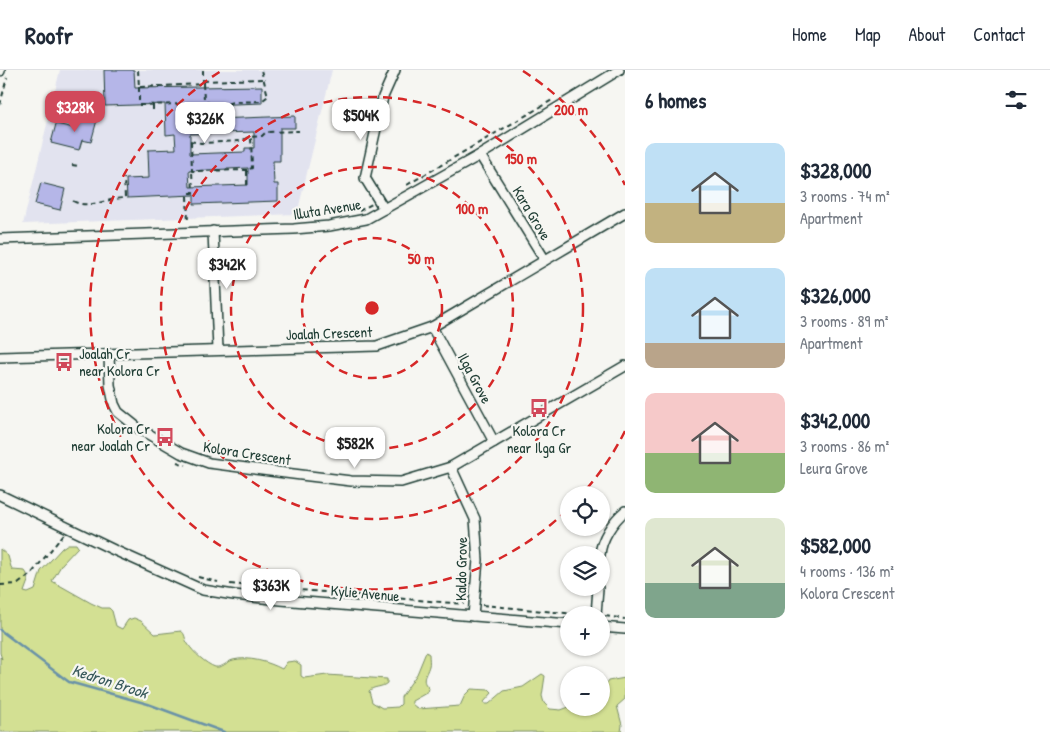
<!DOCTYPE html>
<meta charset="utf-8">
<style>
:root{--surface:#fff;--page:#f2f2f3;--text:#1f2937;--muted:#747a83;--line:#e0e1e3;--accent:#d1495b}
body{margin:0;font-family:"Patrick Hand",sans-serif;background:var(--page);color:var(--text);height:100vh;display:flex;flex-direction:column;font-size:19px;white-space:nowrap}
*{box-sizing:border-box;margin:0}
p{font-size:16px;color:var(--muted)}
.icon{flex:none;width:28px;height:28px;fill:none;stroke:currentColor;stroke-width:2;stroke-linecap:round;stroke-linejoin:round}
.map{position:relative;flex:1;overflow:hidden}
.side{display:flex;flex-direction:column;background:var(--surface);width:425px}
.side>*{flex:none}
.buttons{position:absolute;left:560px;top:416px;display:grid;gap:10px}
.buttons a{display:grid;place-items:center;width:50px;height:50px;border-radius:50%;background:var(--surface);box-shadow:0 1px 4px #0004;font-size:25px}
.price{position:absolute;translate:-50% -42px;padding:0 11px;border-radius:10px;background:#fff;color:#222;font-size:16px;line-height:32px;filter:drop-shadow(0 1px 2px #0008)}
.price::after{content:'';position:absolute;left:50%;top:30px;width:15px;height:11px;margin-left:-8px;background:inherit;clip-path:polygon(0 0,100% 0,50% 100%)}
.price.selected{background:var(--accent);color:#fff}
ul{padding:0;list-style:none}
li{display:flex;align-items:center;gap:15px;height:125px;padding:0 20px}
li span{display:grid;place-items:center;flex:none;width:140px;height:100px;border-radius:10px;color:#555}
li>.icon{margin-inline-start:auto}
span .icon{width:60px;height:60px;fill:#fffc;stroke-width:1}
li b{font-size:21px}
h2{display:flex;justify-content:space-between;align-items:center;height:60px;padding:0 20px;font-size:21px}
header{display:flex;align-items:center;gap:30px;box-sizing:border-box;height:70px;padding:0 25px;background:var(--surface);border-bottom:1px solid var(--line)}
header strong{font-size:24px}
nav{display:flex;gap:28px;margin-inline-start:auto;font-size:18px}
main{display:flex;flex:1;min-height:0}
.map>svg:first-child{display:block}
.built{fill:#e2e3ef}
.green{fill:#d3e093;stroke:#798e64}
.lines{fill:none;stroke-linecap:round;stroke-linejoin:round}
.stream{stroke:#6992a8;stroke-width:2.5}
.building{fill:#b5b6e8;stroke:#1f3d34;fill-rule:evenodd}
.minor-casing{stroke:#1f3d34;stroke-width:12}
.path{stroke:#1f3d34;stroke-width:2;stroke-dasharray:5 4;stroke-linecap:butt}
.minor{stroke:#f6f6f2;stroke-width:9}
.ring{fill:none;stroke:#d62828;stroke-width:2.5;stroke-dasharray:9 6}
.labels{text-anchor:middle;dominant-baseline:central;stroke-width:4.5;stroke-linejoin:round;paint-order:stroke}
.street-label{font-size:15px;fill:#1f3d34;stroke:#f6f6f2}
.poi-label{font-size:15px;fill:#1f3d34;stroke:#f6f6f2;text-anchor:start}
.water-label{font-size:16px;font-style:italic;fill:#38595b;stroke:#f6f6f2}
.centre{fill:#d62828;stroke:#f6f6f2;stroke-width:2.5}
.ring-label{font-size:15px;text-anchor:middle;font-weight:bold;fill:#d62828;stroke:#f6f6f2;stroke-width:4.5;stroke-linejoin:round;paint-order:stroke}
</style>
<header>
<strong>Roofr</strong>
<nav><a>Home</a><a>Map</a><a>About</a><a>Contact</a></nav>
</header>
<main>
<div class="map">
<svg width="625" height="662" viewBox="0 0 625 662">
<rect width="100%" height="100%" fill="#f6f6f2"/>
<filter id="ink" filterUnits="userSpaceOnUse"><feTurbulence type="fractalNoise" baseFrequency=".02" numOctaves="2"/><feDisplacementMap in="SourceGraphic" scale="10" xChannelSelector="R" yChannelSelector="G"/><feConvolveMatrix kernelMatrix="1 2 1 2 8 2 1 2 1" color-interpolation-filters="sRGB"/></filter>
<g filter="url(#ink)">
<polygon class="built" points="60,0 332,0 297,144 23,154"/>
<path class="green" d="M68,474h8l2,3 -16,17 -10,17 39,22 11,5h7l3,3 4,15 6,3 6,-9 6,-2 7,3 14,13 26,-3c5,3 3,8 7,13 5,8 18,20 27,23 8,1 11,-5 18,-7 15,-4 36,2 49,9l5,-7 8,-1 6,4v11l3,2 23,-3 60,4v4c-5,5 -14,3 -18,8l3,11 10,6 16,-1 3,-3v-7l16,-23 9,-22 3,2c0,4 1,9 0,12 -3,10 -9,14 0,22l-1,4 -16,9v3l6,5 42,-3 5,-11 6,-6 18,1 3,3 -8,9 1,2h4l15,-13 19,-4 19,-13 3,2 -3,20 2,7 6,6 11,1 8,-3 32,1v-16l7,-11 17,-3v21l-8,7 5,19 -1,7h-621v-75l2,2 -2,-6v-104l8,7 3,11 2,3 12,1 2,3 1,7 -4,11 4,1 7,-3 6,-19 21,-23z"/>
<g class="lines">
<polyline class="stream" points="0,560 69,612 148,634 224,662"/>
</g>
<g class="building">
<path d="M104,0h30l1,18 127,-2v17l-53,2v-3l-20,1v17l106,-4v12h-15v33h-7l1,23h4v17l-84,3v-9l-67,3 -1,-19 23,-1 -1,-28 28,-1 -1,-15 -9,1 -1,-31 -60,2zM254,62v16h-9v4l-55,2v-20zM248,98v17l-58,2 -1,-16z"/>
<polygon points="77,46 97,50 91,72 82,70 79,80 51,73 56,54 74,58"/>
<polygon points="41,113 65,119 60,140 35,134"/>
</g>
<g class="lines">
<g class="minor-casing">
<g id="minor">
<polyline points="0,1 0,0"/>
<polyline points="480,85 545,190"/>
<polyline points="384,139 365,108 383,27 395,0"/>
<polyline points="213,161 218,280"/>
<polyline points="0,169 294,159 329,156 366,149 480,85 619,0"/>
<polyline points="432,257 494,372"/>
<polyline points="109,285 110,315 114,334 118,342 138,358 181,383 209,393 293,404 351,411 401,412 451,397 625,296"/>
<polyline points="0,287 377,276 432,257 625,143"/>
<polyline points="451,397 475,449 478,490 473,546"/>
<polyline points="0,425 114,480 203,520 234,525 281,530 569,554"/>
<path d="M600,485c1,-16 13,-34 25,-44"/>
<polyline points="596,545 598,518"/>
<polyline points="601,557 625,559"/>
</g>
</g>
<g class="path">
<polyline points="138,0 139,17 203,14 203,0"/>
<polyline points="203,11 263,9"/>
<polyline points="203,14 204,29 209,35 210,49"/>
<polyline points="139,17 139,35 187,34 213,38 233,32 262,31 268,26 261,0"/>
<polyline points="0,35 7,7"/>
<polyline points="153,35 153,42"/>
<polyline points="206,38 206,39 195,40 194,42 210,47"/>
<polyline points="190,71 201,73 240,71 250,67 262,66 266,62 299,61"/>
<polyline points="191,71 192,101 247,100"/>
<polyline points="72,95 78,96"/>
<polyline points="247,115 247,100 252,98 251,67"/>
<polyline points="407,115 554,29"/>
<polyline points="190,123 193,123 192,101"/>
<polyline points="187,126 188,153"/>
<path d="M73,131c16,9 35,-3 52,-3l-1,-20"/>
<polyline points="359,141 372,134"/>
<polyline points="177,392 186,395"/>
<polyline points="198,507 218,512"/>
<polyline points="230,514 464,534"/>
<polyline points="0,515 18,514 32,503 64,464"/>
<polyline points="482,535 586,545"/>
<polyline points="605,546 625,549"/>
</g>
<use href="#minor" class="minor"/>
</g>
</g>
<g class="ring">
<circle cx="372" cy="238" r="70"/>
<circle cx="372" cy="238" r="141"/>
<circle cx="372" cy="238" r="211"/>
<path d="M625 361A281 281 0 0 1 582 424M567 440A281 281 0 1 1 221 1M523 1A281 281 0 0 1 625 115"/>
</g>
<defs>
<g id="bus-bare" transform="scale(1.5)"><path d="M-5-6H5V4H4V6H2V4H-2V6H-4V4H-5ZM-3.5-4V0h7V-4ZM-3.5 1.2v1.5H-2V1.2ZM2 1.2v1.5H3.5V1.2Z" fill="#d1495b" stroke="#f6f6f2" stroke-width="2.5" paint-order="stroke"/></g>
</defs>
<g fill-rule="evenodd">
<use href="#bus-bare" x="64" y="292"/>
<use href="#bus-bare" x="539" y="338"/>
<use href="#bus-bare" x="165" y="367"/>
</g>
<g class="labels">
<g class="street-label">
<text transform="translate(327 139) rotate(-9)">Illuta Avenue</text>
<text transform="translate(532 143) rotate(59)">Kara Grove</text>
<text transform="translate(329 263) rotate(-2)">Joalah Crescent</text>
<text transform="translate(475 308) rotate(62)">Ilga Grove</text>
<text transform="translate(247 383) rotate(9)">Kolora Crescent</text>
<text transform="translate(461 499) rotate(-89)">Kaldo Grove</text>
<text transform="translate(365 523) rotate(5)">Kylie Avenue</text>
</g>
<g class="poi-label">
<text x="79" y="283">Joalah Cr<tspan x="79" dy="17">near Kolora Cr</tspan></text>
<text x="150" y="358" text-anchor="end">Kolora Cr<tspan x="150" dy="17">near Joalah Cr</tspan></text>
<text x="539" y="360" text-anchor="middle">Kolora Cr<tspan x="539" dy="17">near Ilga Gr</tspan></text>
</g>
<g class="water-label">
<text transform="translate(110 611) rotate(18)">Kedron Brook</text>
</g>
</g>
<circle cx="372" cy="238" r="8" class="centre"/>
<g class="ring-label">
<text x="571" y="45">200 m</text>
<text x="521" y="94">150 m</text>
<text x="472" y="144">100 m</text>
<text x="421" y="194">50 m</text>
</g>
</svg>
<div class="buttons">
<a><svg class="icon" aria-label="locate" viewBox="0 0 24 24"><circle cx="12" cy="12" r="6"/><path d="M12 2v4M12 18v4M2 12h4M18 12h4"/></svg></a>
<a><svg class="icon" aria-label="layers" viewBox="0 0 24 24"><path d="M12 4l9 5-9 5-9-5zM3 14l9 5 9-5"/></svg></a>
<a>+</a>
<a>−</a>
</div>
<b class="price selected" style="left:75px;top:63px">$328K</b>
<b class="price" style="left:361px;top:71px">$504K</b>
<b class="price" style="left:205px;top:74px">$326K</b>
<b class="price" style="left:227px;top:220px">$342K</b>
<b class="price" style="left:355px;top:399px">$582K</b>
<b class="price" style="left:271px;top:541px">$363K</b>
</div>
<section class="side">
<h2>6 homes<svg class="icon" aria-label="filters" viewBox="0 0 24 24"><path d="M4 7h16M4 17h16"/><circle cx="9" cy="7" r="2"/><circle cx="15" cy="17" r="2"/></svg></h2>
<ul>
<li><span style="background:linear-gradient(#bfe0f5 60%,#c2b280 0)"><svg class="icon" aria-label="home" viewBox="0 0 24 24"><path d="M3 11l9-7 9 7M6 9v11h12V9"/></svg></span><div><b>$328,000</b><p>3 rooms · 74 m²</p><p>Apartment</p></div></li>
<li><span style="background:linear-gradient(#bfe0f5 75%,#b9a48a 0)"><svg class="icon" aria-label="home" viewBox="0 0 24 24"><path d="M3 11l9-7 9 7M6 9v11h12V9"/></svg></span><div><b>$326,000</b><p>3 rooms · 89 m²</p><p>Apartment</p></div></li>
<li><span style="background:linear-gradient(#f6c9c9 60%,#8fb573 0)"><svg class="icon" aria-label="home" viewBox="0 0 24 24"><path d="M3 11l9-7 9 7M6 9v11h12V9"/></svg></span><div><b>$342,000</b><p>3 rooms · 86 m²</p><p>Leura Grove</p></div></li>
<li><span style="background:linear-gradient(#dfe7d0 65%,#7fa58c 0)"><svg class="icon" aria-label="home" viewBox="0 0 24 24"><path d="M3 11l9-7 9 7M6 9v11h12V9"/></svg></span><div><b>$582,000</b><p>4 rooms · 136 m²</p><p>Kolora Crescent</p></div></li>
</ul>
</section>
</main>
